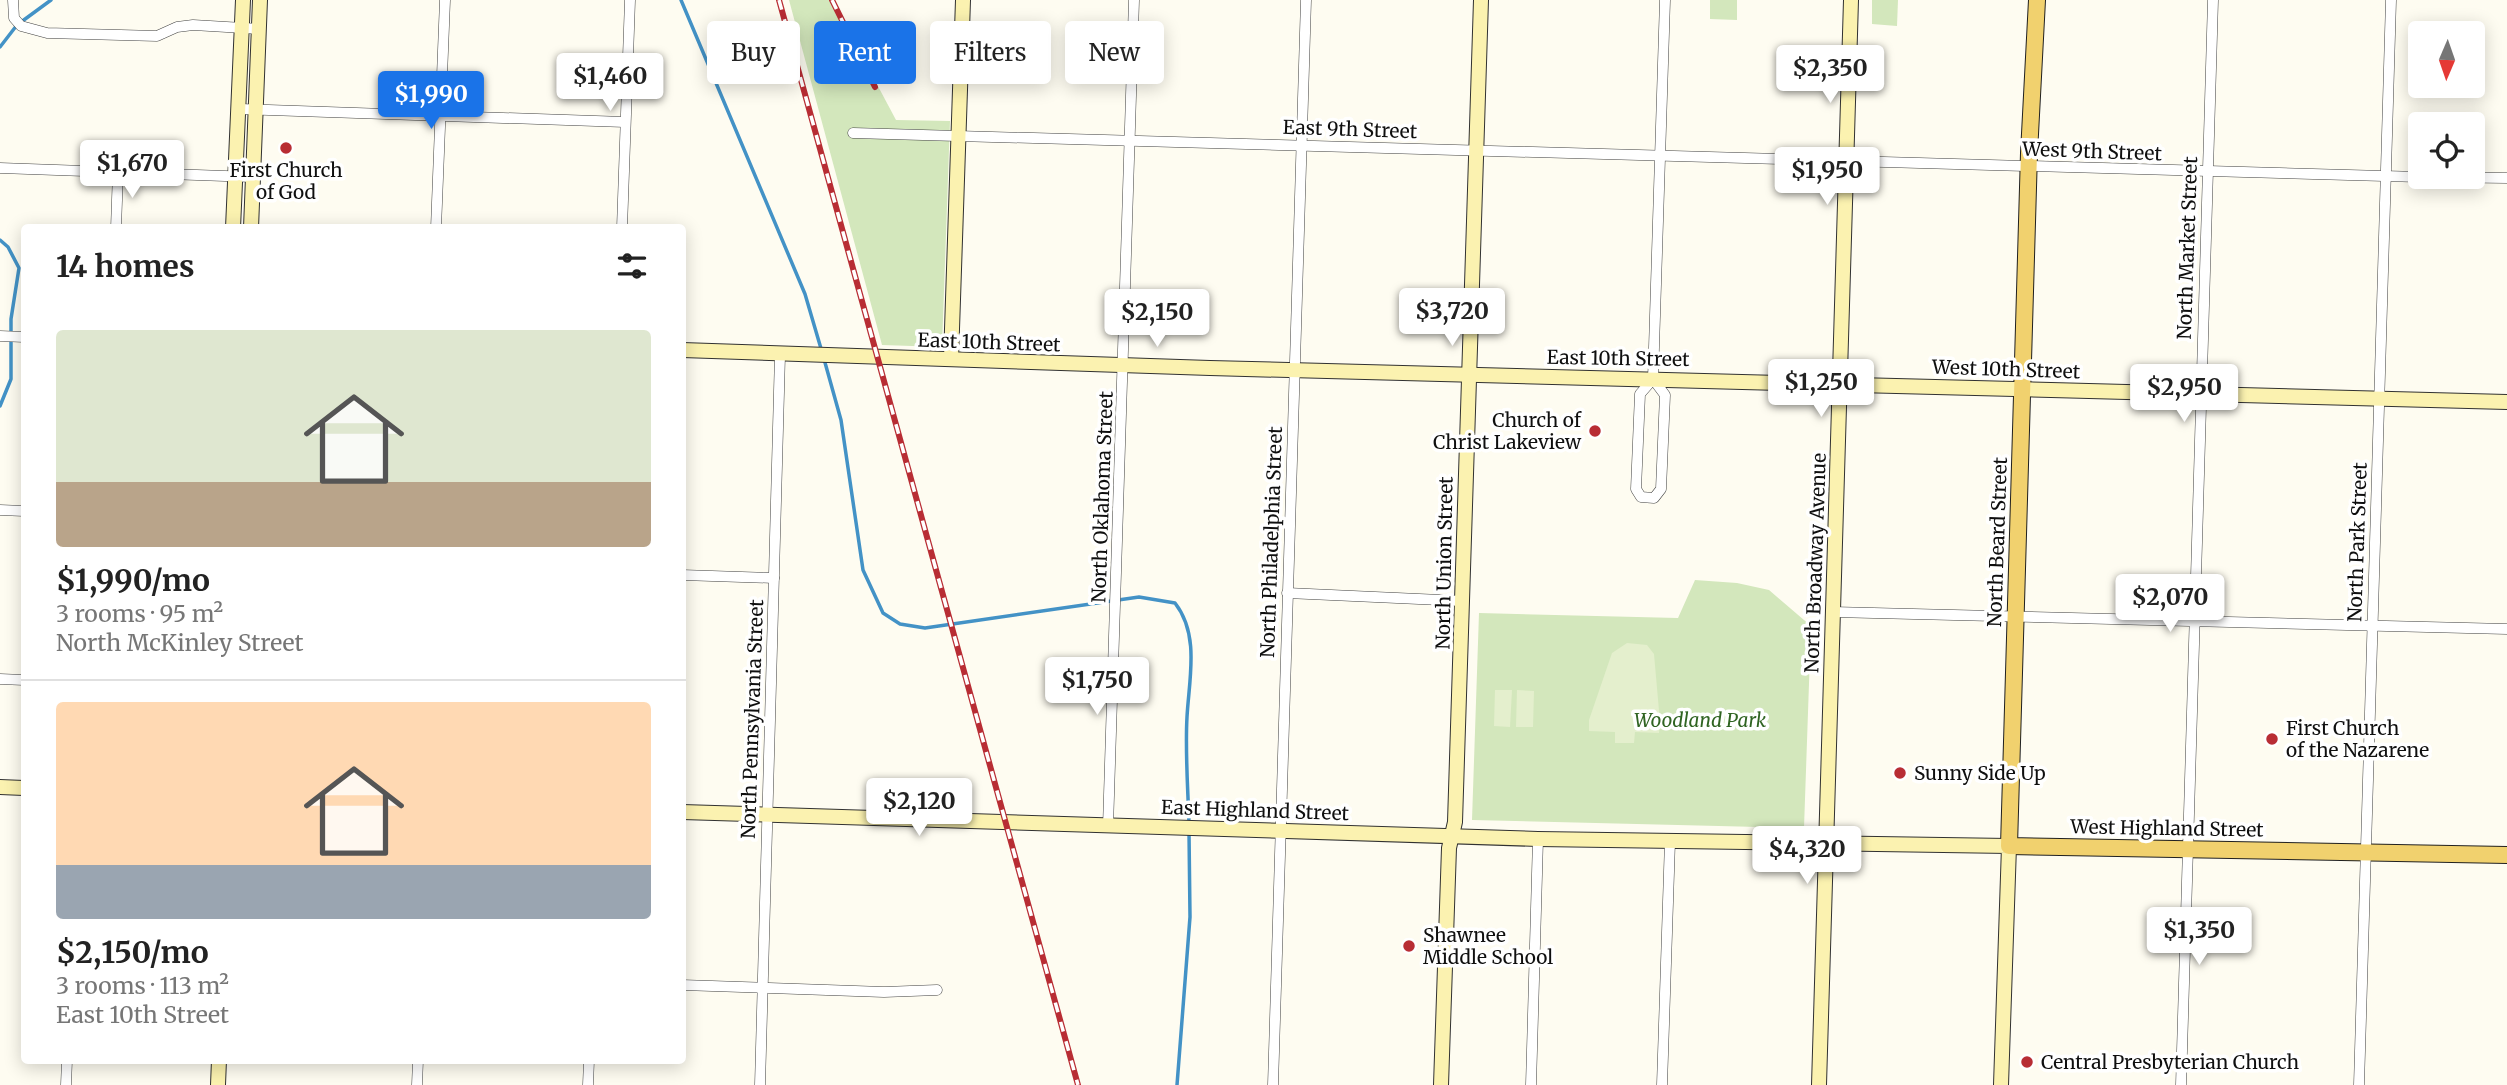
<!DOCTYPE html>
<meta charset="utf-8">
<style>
:root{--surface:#fff;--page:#f6f6f6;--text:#222;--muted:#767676;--line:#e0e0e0;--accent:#1a73e8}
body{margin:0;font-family:Merriweather,serif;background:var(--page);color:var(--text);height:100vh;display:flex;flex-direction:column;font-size:26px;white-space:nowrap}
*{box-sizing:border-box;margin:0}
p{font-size:23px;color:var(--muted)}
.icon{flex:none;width:38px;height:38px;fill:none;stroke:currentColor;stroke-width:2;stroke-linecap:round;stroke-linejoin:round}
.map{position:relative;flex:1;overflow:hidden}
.sheet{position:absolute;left:21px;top:224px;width:665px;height:840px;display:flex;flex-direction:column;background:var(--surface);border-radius:7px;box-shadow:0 4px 18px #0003}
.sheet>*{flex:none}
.guide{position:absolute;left:707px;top:21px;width:665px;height:63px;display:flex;gap:14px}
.needle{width:46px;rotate:182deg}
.controls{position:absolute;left:2408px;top:21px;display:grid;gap:14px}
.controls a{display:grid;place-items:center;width:77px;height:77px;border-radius:7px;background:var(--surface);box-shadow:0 4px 18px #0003;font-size:35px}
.price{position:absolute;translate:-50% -60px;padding:0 16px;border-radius:7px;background:#fff;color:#222;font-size:23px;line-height:46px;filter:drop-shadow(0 2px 4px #0008)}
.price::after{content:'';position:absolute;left:50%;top:42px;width:21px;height:16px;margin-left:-10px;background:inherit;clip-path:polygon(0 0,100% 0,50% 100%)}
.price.on{background:var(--accent);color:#fff}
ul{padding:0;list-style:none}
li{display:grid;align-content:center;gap:14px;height:371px;padding:0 35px}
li+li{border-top:2px solid var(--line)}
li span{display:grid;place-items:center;height:217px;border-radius:7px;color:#555}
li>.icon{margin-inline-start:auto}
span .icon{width:126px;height:126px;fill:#fffc;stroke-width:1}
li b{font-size:30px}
h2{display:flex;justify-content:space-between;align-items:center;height:84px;padding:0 35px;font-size:30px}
.chip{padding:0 24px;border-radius:7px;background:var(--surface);box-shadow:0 4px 18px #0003;font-size:24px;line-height:63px}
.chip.on{background:var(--accent);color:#fff}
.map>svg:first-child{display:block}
.green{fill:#d3e7bc}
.pitch{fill:#e4efcd}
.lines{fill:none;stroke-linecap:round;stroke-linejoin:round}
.stream{stroke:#4392c6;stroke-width:3.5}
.street-casing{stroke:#424242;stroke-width:11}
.secondary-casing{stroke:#313131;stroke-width:16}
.primary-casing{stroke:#202020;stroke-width:18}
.street{stroke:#fff;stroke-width:10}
.secondary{stroke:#fbf2b0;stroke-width:14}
.primary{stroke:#f1d16e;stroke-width:16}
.rail-casing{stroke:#b82d34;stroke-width:6}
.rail{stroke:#fff;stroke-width:3.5;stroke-dasharray:10;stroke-linecap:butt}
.poi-dot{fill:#b82d34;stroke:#fff;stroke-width:2.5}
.labels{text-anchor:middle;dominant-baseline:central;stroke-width:7;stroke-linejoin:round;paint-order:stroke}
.street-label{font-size:19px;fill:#0f0f0f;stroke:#fff}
.poi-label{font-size:19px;fill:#0f0f0f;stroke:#fff;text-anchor:start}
.park-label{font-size:19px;font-style:italic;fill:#306422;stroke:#fff}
</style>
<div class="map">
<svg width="2507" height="1085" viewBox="0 0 2507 1085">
<rect width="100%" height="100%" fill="#fefcf1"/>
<g class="green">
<polygon points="789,0 832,0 896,120 950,121 942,347 882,345"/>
<polygon points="1710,0 1737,0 1737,20 1710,19"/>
<polygon points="1872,0 1898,0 1897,26 1872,24"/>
<polygon points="1695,580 1737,583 1769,590 1811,626 1804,828 1472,820 1479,613 1678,618"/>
</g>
<g class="pitch">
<polygon points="1627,643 1647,645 1654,654 1660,722 1659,733 1635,732 1634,743 1615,743 1615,732 1589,731 1589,720 1612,653"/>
<polygon points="1495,690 1512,690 1510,727 1494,726"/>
<polygon points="1517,690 1534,691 1533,727 1516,727"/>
</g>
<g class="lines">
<g class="stream">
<polyline points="681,0 805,294 822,352"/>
<polyline points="0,47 17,25 51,0"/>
<polyline points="0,240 8,247 19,268 11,319 11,379 0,406"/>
<path d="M824,359l17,61 22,150 20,43 17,11 25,4 214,-31 36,6c25,32 14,76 12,114 -2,35 1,72 2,107"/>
<polyline points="1177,1085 1190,917 1189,832"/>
</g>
<g class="street-casing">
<g id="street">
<polyline points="13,0 14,18 21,26 47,33 157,36 177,27 193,25 259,29"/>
<polyline points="238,109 625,122"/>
<polyline points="853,133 2420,177"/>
<polyline points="0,168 253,177"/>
<polyline points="2431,177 2507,178"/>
<polyline points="116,228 118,172"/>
<polyline points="436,228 445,0"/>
<polyline points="622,228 630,0"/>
<polyline points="0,336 24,337"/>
<polyline points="1653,379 1665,395 1661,489 1654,498 1641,497 1636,489 1640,394 1653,379 1665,0"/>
<polyline points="0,510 24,511"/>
<polyline points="682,575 774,578"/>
<polyline points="1287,593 1463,601"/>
<polyline points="1833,612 2507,629"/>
<polyline points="0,679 24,680"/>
<polyline points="1108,827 1134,0"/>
<polyline points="682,985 884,992 937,990"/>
<polyline points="66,1085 67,1060"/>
<polyline points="417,1085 418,1060"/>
<polyline points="588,1085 589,1060"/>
<polyline points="760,1085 780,355"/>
<polyline points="1273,1085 1306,0"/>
<polyline points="1531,1085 1538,839"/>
<polyline points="1662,1085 1670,841"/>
<polyline points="2181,1085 2213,0"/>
<polyline points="2359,1085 2391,0"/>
</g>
</g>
<g class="secondary-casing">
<g id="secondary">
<polyline points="233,228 243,0"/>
<polyline points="251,228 260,0"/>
<polyline points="682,350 1210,368 2507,402"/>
<polyline points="951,359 963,0"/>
<polyline points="0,787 24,788"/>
<polyline points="682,812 1538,839 2009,846 2001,1085"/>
<polyline points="218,1085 219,1060"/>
<polyline points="1441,1085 1449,848 1455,822 1481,0"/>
<polyline points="1819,1085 1851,0"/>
</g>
</g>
<g class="primary-casing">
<polyline id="primary" points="2037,0 2029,153 2009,846 2507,855"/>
</g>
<use href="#street" class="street"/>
<use href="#secondary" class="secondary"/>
<use href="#primary" class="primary"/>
<g class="rail-casing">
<g id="rail">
<polyline points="779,0 1078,1085"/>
<polyline points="832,0 875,87"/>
</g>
</g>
<use href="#rail" class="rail"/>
</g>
<g class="poi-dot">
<circle cx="286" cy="148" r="7"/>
<circle cx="1595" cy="431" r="7"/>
<circle cx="2272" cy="739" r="7"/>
<circle cx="1900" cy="773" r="7"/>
<circle cx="1409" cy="946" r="7"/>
<circle cx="2027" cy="1062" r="7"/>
</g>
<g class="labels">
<g class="street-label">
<text transform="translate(1350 129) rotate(2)">East 9th Street</text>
<text transform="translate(2092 151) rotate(2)">West 9th Street</text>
<text transform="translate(2187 248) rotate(-88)">North Market Street</text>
<text transform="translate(989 342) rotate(2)">East 10th Street</text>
<text transform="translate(1618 358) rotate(1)">East 10th Street</text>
<text transform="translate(2006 369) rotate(2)">West 10th Street</text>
<text transform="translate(1102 497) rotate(-88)">North Oklahoma Street</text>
<text transform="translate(1271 542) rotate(-88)">North Philadelphia Street</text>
<text transform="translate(1997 542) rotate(-88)">North Beard Street</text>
<text transform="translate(2357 542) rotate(-88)">North Park Street</text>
<text transform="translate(1444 563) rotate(-89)">North Union Street</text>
<text transform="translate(1815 563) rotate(-88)">North Broadway Avenue</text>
<text transform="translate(752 719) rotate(-88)">North Pennsylvania Street</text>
<text transform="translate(1255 810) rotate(2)">East Highland Street</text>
<text transform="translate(2167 828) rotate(1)">West Highland Street</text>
</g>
<g class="poi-label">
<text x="286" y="170" text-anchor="middle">First Church<tspan x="286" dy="22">of God</tspan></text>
<text x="1581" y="420" text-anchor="end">Church of<tspan x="1581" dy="22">Christ Lakeview</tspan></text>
<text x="2286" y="728">First Church<tspan x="2286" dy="22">of the Nazarene</tspan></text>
<text x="1914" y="773">Sunny Side Up</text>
<text x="1423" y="935">Shawnee<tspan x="1423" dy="22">Middle School</tspan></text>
<text x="2041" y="1062">Central Presbyterian Church</text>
</g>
<g class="park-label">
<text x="1700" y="720">Woodland Park</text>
</g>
</g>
</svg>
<div class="controls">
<a><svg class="needle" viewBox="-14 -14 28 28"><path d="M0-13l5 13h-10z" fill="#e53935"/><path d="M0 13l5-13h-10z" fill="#767676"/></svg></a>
<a><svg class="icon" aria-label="locate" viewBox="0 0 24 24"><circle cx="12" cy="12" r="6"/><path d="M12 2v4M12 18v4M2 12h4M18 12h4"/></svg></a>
</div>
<b class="price" style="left:1830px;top:105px">$2,350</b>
<b class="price" style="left:610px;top:113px">$1,460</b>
<b class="price on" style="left:431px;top:131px">$1,990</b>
<b class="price" style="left:132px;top:200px">$1,670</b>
<b class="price" style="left:1827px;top:207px">$1,950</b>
<b class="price" style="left:1452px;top:348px">$3,720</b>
<b class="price" style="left:1157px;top:349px">$2,150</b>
<b class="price" style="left:1821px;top:419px">$1,250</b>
<b class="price" style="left:2184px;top:424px">$2,950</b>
<b class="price" style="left:2170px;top:634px">$2,070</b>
<b class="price" style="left:1097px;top:717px">$1,750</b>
<b class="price" style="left:919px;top:838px">$2,120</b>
<b class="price" style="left:1807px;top:886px">$4,320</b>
<b class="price" style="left:2199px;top:967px">$1,350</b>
<div class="guide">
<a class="chip">Buy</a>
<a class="chip on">Rent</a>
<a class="chip">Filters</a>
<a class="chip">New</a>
</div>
<section class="sheet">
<h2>14 homes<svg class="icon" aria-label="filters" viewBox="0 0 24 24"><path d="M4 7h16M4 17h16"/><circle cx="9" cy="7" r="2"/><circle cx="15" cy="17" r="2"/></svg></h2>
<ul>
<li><span style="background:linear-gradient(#dfe7d0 70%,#b9a48a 0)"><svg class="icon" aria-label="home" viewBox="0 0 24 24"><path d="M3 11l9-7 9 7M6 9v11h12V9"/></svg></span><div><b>$1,990/mo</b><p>3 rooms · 95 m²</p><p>North McKinley Street</p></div></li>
<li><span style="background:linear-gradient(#ffd9b3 75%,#9aa5b1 0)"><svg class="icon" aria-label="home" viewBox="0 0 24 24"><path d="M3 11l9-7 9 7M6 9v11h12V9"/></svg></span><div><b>$2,150/mo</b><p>3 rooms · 113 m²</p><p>East 10th Street</p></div></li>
</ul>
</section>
</div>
